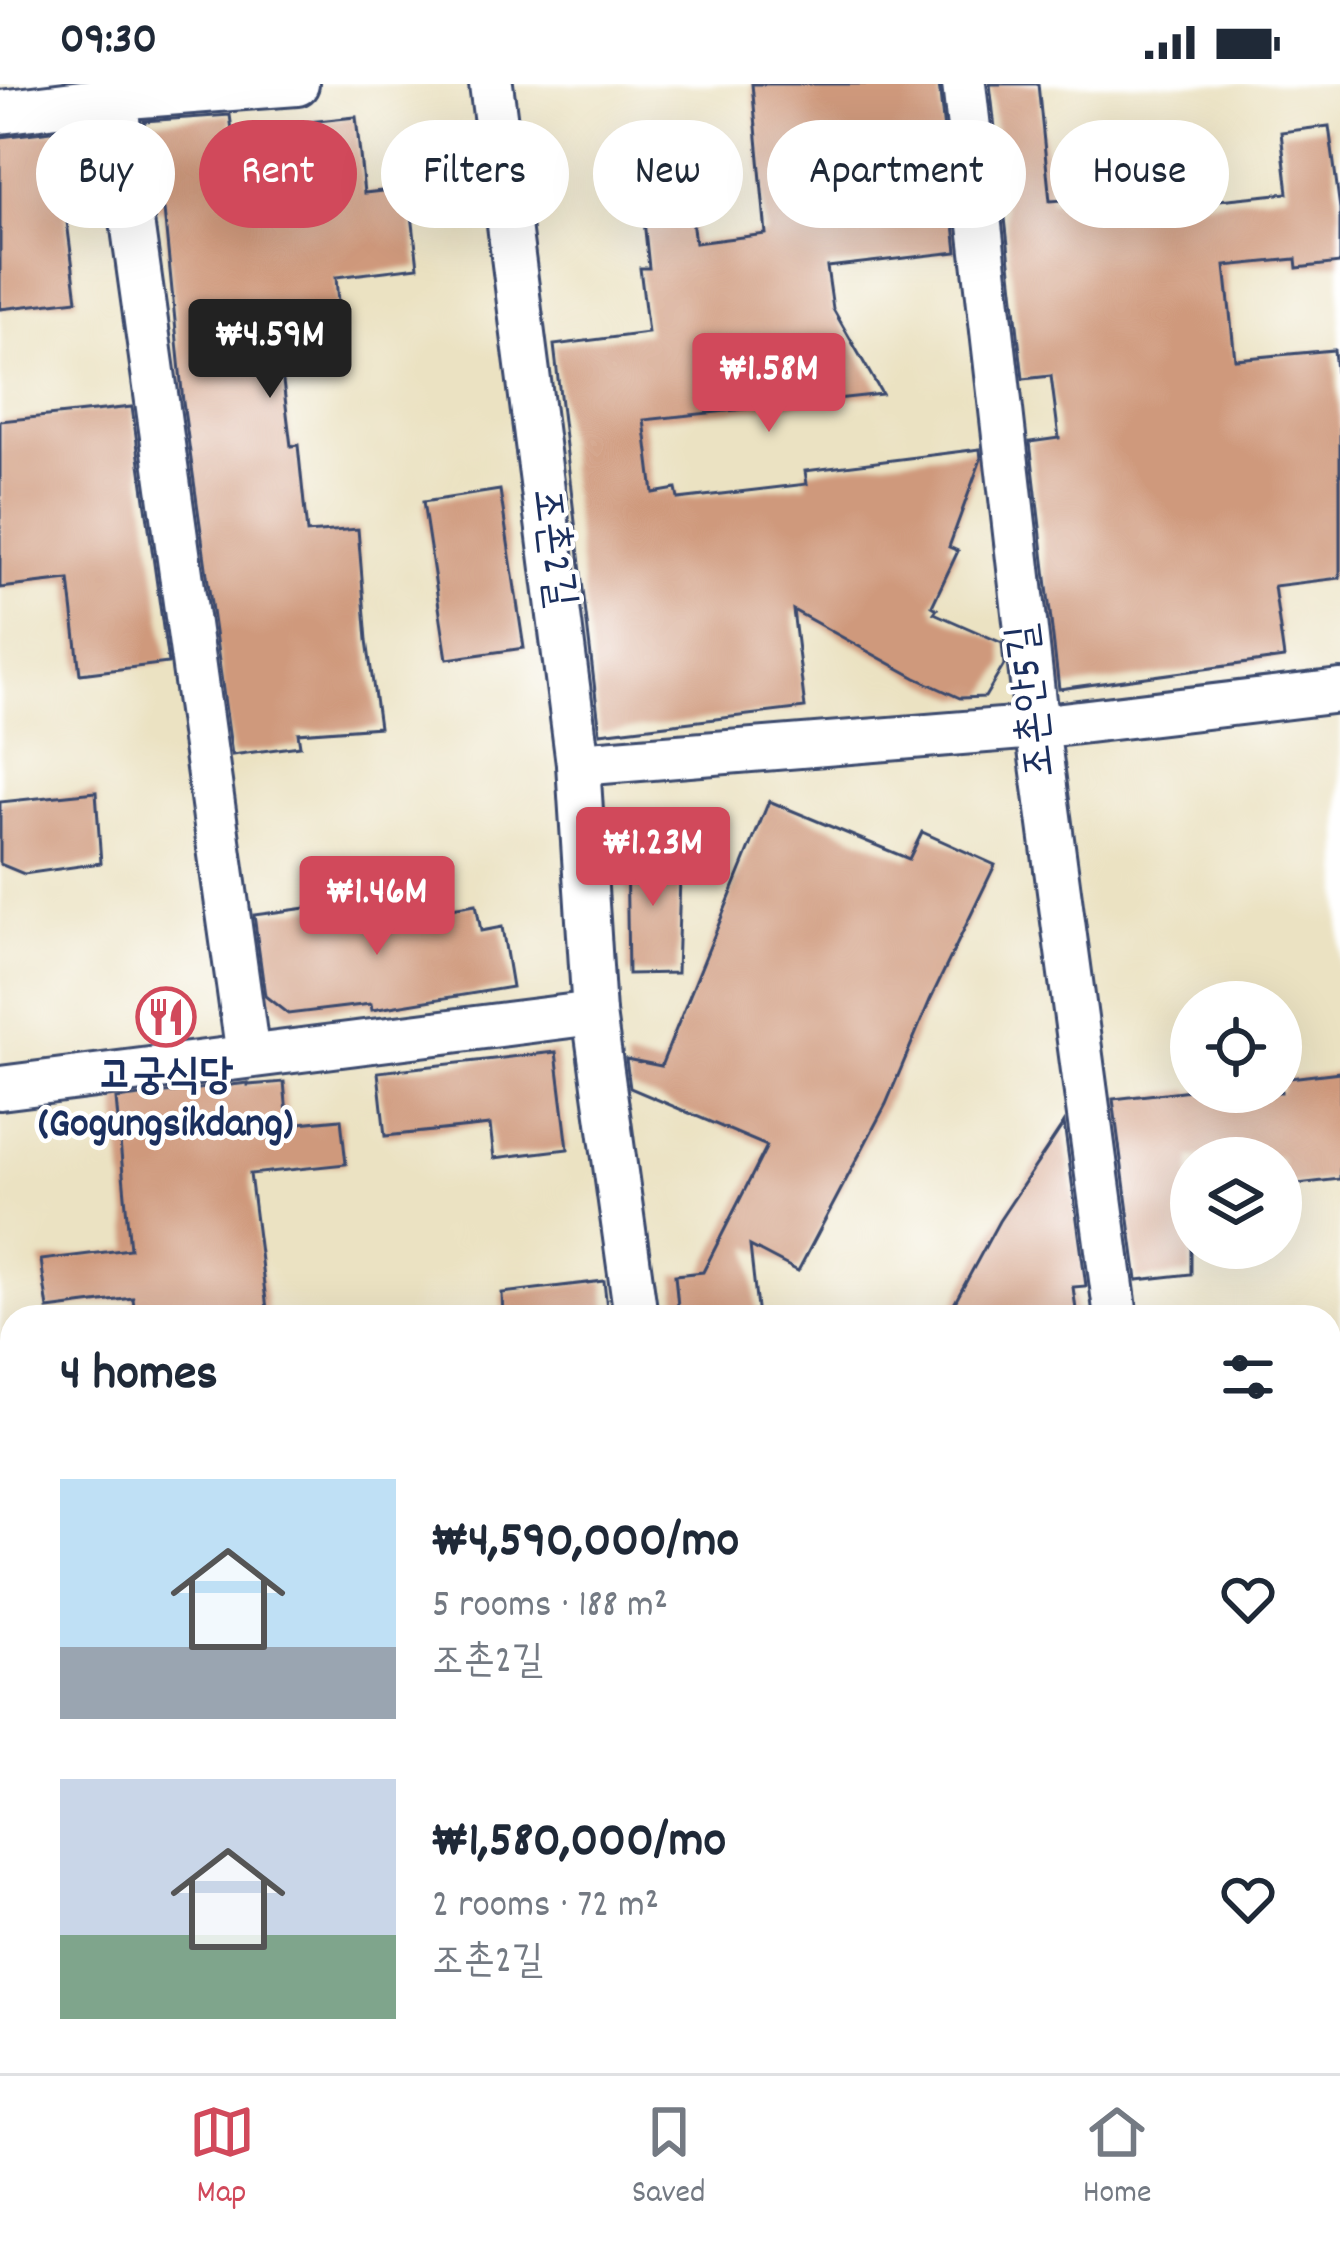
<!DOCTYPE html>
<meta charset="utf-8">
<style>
:root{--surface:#fff;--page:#f6f6f7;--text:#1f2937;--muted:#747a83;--line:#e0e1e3;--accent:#d1495b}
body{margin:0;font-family:Dekko,"Poor Story",sans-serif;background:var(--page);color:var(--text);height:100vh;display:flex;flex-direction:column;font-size:45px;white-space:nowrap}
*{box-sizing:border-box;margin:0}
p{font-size:39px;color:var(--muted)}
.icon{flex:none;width:66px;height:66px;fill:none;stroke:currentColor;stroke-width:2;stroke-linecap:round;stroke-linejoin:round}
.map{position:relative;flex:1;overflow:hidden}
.panel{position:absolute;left:0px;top:1221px;width:1341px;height:768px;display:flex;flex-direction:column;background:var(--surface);border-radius:36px 36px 0 0;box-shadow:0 12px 48px #0002}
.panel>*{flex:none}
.guide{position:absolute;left:36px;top:36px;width:1269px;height:108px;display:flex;gap:24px}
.controls{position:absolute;left:1170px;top:897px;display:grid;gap:24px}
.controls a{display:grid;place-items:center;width:132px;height:132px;border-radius:50%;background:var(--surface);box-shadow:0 12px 48px #0002;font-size:60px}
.price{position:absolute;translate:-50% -102px;padding:0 27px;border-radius:12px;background:var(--accent);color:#fff;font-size:39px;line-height:78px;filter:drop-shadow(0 3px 6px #0008)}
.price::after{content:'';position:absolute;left:50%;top:72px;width:36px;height:27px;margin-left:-18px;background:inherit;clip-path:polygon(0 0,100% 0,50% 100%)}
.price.selected{background:#222;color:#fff}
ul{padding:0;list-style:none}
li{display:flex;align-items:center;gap:36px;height:300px;padding:0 60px}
li span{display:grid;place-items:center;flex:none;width:336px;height:240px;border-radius:0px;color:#555}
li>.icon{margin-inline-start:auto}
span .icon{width:144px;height:144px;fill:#fffc;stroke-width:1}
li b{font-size:51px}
h2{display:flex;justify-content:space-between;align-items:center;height:144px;padding:0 60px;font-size:51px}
.tag{padding:0 42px;border-radius:54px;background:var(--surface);box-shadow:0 12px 48px #0002;font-size:42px;line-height:108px}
.tag.selected{background:var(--accent);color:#fff}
.status{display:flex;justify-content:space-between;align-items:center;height:84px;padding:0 60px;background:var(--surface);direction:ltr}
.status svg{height:33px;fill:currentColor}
.menu{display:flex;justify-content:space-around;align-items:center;height:168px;border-top:3px solid var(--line);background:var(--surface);font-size:33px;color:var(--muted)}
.menu a{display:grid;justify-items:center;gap:6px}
.menu .selected{color:var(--accent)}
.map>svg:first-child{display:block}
.built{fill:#f7d0cb}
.building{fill:#cf997b}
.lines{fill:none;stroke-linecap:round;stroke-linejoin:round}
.street-casing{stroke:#3a4a6d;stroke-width:48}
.secondary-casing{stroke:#3a4a6d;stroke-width:66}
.street{stroke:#fff;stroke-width:42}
.secondary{stroke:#f9e7c3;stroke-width:60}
.labels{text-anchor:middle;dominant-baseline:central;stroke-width:9;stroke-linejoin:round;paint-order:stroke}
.street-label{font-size:42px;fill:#1b2f5e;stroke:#fff}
.poi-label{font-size:42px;font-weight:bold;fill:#1b2f5e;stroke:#fff}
</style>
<div class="status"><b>09:30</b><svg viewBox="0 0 49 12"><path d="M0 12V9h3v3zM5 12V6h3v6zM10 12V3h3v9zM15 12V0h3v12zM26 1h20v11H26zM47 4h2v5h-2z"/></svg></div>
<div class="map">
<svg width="1340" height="1989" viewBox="0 0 1340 1989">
<rect width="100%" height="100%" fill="#fff"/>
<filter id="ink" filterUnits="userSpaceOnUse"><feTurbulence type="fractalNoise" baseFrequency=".00833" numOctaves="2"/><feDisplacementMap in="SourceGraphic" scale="24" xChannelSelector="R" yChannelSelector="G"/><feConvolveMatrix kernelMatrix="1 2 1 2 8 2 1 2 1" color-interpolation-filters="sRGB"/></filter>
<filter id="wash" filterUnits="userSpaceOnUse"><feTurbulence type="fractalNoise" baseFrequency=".004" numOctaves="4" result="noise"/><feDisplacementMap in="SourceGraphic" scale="48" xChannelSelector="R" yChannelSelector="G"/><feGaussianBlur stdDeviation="2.7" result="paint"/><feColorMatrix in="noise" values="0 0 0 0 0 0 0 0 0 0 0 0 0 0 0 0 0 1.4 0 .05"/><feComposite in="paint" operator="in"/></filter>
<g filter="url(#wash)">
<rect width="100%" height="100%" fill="#ebe2c2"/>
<g class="built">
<polygon points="1340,1379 1340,1822 1329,1823 1329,1380"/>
<polygon points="12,1569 12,1977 918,1977 920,1989 0,1989 0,1571"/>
</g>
<g id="blocks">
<g class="building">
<polygon points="752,0 939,0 957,168 827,183 833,225 882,310 644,336 653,409 676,405 678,415 807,400 805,387 980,365 981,375 949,463 958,467 932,522 937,525 934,529 1002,559 1004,581 985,613 960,614 916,594 793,526 805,624 600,649 554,261 648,249 640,184 649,184 643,127 690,121 695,159 766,150"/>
<polygon points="990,0 1038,0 1050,117 1178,108 1179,120 1288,109 1281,48 1329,42 1340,125 1340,179 1297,184 1296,175 1225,182 1235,275 1334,266 1340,331 1340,494 1274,502 1284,574 1059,605 1030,358 1059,354 1051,292 1023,295"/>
<polygon points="230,31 232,46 356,33 364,109 409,104 418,183 336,193 341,258 279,265 291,362 298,361 307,449 358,445 367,556 379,643 298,649 300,662 232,671 183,318 164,126 156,127 144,37"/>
<polygon points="69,45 95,57 103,110 64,114 77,216 0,225 0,53"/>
<polygon points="132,323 168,579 80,590 69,496 0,504 0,337"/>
<polygon points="500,406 524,564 447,575 423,418"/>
<polygon points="96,708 101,779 24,790 0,780 0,718"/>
<polygon points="769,717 909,775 922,748 995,781 930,916 886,1020 798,1187 750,1162 758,1233 679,1233 675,1191 703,1188 767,1062 630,1004 626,975 661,982"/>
<polygon points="681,761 677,889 628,890 626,765"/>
<polygon points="351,818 353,840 476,820 481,847 502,843 512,903 372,926 371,920 288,930 265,912 254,831"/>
<polygon points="556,968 568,1065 494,1074 490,1041 385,1052 378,988"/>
<polygon points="1340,988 1340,1095 1281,1102 1281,1074 1191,1074 1191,1190 1137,1196 1113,1015 1191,1006 1191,1008 1281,1008 1281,995"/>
<polygon points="284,998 288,1040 341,1035 346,1080 250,1090 268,1233 135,1233 133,1214 48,1225 41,1176 130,1165 116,1015 248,999 248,1001"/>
<polygon points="1064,1039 1086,1202 1073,1203 1077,1233 947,1233 999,1137"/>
<polygon points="604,1197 608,1233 503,1233 502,1209"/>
</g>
</g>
</g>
<g filter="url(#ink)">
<use href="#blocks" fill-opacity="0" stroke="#3a4a6d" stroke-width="3"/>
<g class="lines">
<g class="street-casing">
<g id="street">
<polyline points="113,0 248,972"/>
<polyline points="491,0 578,680 594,929 636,1233"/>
<polyline points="964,0 1037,643 1116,1233"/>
<polyline points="0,28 114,14 297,0"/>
<polyline points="578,680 1037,643 1340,607"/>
<polyline points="0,1004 594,929"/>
<polyline points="1208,1977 1209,1989"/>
</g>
</g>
<g class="secondary-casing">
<g id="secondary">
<polyline points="1329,1286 1340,1284"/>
<polyline points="0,1452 12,1451"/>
</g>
</g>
<use href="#street" class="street"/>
<use href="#secondary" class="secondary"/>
</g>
</g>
<defs>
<g id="restaurant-ring" transform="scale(3)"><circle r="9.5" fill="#fff" stroke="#d1495b" stroke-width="1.5"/><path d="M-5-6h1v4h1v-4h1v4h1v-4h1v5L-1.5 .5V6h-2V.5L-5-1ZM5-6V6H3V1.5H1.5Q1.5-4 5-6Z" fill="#d1495b"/></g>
</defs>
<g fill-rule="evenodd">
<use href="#restaurant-ring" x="166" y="933"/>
</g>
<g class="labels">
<g class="street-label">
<text transform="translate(551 464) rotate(83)">조촌2길</text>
<text transform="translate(1034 617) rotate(-97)">조촌안5길</text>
</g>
<g class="poi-label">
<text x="166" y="995">고궁식당<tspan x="166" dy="48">(Gogungsikdang)</tspan></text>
</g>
</g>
</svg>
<div class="controls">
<a><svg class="icon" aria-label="locate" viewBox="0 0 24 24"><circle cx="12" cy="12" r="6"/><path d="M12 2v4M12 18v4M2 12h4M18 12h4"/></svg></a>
<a><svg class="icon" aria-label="layers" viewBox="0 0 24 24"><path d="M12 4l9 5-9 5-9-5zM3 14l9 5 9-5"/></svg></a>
</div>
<b class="price selected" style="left:270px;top:317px">₩4.59M</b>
<b class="price" style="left:769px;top:351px">₩1.58M</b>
<b class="price" style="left:653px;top:825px">₩1.23M</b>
<b class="price" style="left:377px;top:874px">₩1.46M</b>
<div class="guide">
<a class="tag">Buy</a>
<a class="tag selected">Rent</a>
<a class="tag">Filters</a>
<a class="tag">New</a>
<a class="tag">Apartment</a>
<a class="tag">House</a>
</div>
<section class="panel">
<h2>4 homes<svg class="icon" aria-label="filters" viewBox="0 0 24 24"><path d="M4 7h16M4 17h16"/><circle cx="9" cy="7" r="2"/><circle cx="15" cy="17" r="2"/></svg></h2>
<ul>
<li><span style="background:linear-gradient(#bfe0f5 70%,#9aa5b1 0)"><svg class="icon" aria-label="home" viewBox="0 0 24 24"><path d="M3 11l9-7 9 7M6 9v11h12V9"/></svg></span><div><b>₩4,590,000/mo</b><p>5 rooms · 188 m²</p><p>조촌2길</p></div><svg class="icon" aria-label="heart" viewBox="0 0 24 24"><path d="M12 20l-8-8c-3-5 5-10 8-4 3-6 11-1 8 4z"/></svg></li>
<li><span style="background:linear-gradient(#c9d6e8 65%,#7fa58c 0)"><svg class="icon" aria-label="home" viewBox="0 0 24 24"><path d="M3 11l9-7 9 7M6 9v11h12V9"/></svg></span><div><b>₩1,580,000/mo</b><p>2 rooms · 72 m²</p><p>조촌2길</p></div><svg class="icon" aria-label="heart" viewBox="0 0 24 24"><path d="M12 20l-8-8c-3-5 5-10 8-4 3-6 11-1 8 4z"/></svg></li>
</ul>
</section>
</div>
<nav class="menu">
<a class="selected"><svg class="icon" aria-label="map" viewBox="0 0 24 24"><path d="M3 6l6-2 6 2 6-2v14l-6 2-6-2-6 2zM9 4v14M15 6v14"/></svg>Map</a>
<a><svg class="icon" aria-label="saved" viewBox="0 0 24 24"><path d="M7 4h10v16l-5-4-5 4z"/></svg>Saved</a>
<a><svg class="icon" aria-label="home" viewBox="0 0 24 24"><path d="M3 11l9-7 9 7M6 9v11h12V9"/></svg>Home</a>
</nav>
